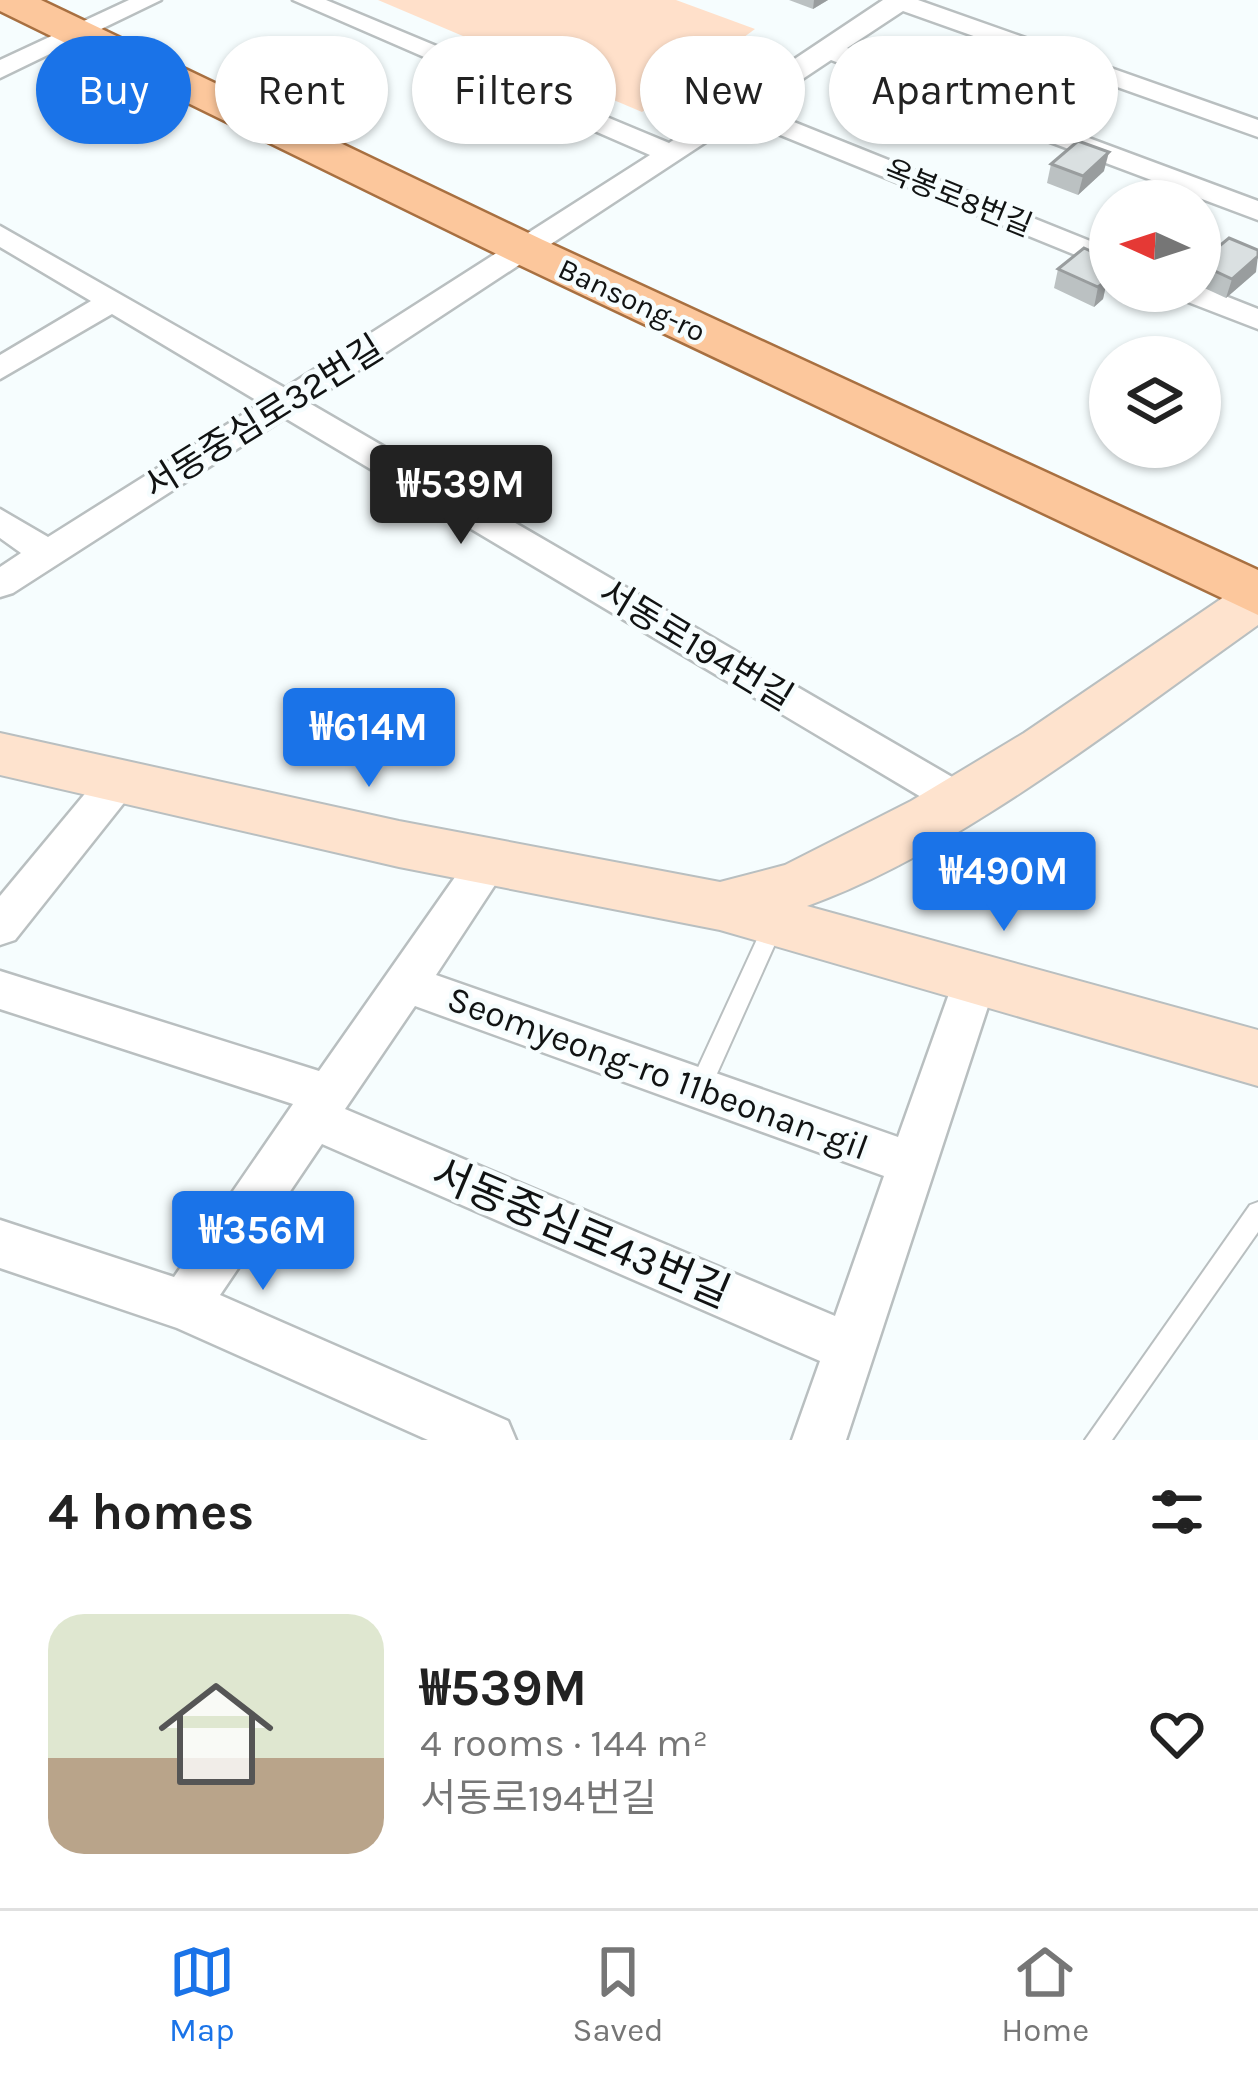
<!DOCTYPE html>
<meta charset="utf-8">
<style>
:root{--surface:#fff;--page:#f6f6f6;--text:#222;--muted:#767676;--line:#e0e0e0;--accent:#1a73e8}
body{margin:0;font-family:Karla,"Noto Sans KR",sans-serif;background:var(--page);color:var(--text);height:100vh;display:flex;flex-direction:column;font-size:45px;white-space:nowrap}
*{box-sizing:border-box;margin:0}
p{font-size:39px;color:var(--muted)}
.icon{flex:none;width:66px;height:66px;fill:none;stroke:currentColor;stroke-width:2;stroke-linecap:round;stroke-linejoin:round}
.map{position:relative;height:1440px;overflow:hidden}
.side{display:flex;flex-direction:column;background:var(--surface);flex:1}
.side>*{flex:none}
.hud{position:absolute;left:36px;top:36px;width:1188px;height:108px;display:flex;gap:24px}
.needle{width:78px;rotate:273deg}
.fabs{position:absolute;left:1089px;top:180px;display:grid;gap:24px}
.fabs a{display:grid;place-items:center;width:132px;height:132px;border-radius:50%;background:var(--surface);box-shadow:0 3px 9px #0004;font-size:60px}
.price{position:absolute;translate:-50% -102px;padding:0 27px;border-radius:12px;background:var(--accent);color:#fff;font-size:39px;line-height:78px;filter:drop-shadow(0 3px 6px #0008)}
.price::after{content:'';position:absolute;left:50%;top:72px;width:36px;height:27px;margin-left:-18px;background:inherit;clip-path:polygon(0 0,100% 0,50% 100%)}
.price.on{background:#222;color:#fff}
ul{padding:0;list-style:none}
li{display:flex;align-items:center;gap:36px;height:300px;padding:0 48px}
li+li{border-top:3px solid var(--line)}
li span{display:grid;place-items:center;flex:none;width:336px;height:240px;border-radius:36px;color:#555}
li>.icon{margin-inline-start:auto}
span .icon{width:144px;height:144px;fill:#fffc;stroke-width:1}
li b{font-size:51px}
h2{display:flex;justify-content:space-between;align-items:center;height:144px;padding:0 48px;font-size:51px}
.pill{padding:0 42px;border-radius:54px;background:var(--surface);box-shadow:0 3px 9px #0004;font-size:42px;line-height:108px}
.pill.on{background:var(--accent);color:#fff}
.dock{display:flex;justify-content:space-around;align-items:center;height:168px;border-top:3px solid var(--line);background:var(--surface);font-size:33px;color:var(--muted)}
.dock a{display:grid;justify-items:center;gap:6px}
.dock .on{color:var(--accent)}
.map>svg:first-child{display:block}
.green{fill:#ffe0ca}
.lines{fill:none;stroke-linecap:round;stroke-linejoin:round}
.lane-casing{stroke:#b9bfc0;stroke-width:4}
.street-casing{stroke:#b9bfc0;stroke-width:5}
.secondary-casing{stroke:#b9bfc0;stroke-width:4}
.primary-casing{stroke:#a87041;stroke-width:5}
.lane{fill:#fff;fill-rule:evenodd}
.street{fill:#fff;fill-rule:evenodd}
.secondary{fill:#fee3ce;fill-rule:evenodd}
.primary{fill:#fcc79c;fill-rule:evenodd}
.wall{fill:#bbc1c2}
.shaded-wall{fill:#999d9e}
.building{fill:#dae0e1;stroke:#999d9e;stroke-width:3}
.labels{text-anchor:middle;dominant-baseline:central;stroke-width:9;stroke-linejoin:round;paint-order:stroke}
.far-street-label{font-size:30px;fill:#111313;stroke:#f6fdfe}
.street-label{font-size:36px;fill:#111313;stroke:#f6fdfe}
.near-street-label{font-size:42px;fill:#111313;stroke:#f6fdfe}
</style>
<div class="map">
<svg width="1258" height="1440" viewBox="0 0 1258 1440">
<rect width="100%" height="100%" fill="#f6fdfe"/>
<polygon class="green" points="378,0 676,0 755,29 642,112"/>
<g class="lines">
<g class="lane-casing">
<g id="lane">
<polygon points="774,916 781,918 784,924 711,1087 708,1094 700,1097 692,1094 689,1087 764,924 767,918"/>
<polygon points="1258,1202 1258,1232 1112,1440 1085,1440 1250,1205"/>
</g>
</g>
<g class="street-casing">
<g id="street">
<polygon points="129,0 161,0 0,78 0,60"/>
<polygon points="293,0 326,0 669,143 883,0 918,0 1258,120 1258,137 903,11 847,48 1258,201 1258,220 831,60 759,108 1110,249 1110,269 741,119 309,403 971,788 977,799 971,810 957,815 943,810 285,418 13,593 0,597 0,567 21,553 0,538 0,509 48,537 261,403 112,314 0,379 0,355 91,301 0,247 0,226 285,388 650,155"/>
<polygon points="1200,286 1258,309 1258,329 1175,297 1171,291 1200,291"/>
<polygon points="117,767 131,772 137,783 131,794 15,940 0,945 0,896 103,772"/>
<path d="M489,845l15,5 6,12 -74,113 462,162 62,-174 16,-6 16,6 6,13 -152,464h-54l28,-79 -498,-217 -102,151 288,126 8,19h-88l-251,-112 -177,-60v-48l174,57 119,-173 -293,-95v-38l319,100 155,-221zM415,1006l469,170 -49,140 -490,-207z"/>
</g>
</g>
<g class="secondary-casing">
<path id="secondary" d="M1258,581v44l-35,25c-120,86 -277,207 -416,256l451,124v56l-538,-156 -321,-63 -399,-92v-42l399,88 321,61 65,-17 126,-64 113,-68 216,-147z"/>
</g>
<g class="primary-casing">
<polygon id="primary" points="0,0 41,0 543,240 1258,570 1258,615 509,260 0,11"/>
</g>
<use href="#lane" class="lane"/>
<use href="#street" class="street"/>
<use href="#secondary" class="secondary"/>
<use href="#primary" class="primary"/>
</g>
<g class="wall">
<polygon points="789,0 828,0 813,9"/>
<polygon points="1051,164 1104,171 1078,195 1047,183"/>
<polygon points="1110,260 1110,282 1106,285 1103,299 1094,307 1054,288 1058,269"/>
<polygon points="1200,262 1256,272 1226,298 1200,286"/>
</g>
<g class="shaded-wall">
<polygon points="814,0 828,0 813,9"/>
<polygon points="1109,152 1104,171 1078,195 1083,176"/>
<polygon points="1212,236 1206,255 1200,261 1200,246"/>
<polygon points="1258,256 1256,272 1226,298 1232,279"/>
<polygon points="1110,267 1110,282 1106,285 1103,299 1094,307 1098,287 1099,276"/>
</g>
<g class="building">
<polygon points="1078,141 1109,152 1083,176 1051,164"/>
<polygon points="1200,231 1212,236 1200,246"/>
<polygon points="1229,238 1258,250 1258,256 1232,279 1200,264 1200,262"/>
<polygon points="1084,248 1110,260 1110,267 1099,276 1107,280 1098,287 1058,269"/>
</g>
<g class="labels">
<g class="far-street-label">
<text transform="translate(958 198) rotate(22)">옥봉로8번길</text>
<text transform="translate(632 300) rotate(25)">Bansong-ro</text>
</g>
<g class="street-label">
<text transform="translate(263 417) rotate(-32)">서동중심로32번길</text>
<text transform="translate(696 645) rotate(31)">서동로194번길</text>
<text transform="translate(658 1073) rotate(20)">Seomyeong-ro 11beonan-gil</text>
</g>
<g class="near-street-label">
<text transform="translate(581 1233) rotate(23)">서동중심로43번길</text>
</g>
</g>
</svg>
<div class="fabs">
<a><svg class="needle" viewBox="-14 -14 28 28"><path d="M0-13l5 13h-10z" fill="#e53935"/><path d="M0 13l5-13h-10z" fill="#767676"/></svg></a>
<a><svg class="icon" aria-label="layers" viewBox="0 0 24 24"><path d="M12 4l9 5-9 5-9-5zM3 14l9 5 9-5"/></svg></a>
</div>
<b class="price on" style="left:461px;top:547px">₩539M</b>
<b class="price" style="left:369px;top:790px">₩614M</b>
<b class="price" style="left:1004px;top:934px">₩490M</b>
<b class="price" style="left:263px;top:1293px">₩356M</b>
<div class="hud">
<a class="pill on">Buy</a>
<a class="pill">Rent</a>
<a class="pill">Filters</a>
<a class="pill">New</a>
<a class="pill">Apartment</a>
</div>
</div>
<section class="side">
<h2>4 homes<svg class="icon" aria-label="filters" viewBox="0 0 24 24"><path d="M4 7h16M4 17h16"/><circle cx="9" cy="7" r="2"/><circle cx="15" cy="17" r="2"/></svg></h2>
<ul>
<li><span style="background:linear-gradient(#dfe7d0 60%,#b9a48a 0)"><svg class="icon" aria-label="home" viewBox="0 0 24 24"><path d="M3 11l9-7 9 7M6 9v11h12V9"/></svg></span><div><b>₩539M</b><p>4 rooms · 144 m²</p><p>서동로194번길</p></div><svg class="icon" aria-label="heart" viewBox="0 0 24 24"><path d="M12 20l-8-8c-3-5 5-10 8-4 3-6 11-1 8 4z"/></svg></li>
</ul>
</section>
<nav class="dock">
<a class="on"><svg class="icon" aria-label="map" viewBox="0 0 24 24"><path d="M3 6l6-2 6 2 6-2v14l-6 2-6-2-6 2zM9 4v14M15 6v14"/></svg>Map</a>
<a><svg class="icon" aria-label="saved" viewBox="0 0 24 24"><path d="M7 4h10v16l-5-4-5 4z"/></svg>Saved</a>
<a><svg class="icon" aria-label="home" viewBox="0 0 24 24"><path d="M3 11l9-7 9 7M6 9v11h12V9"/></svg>Home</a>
</nav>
